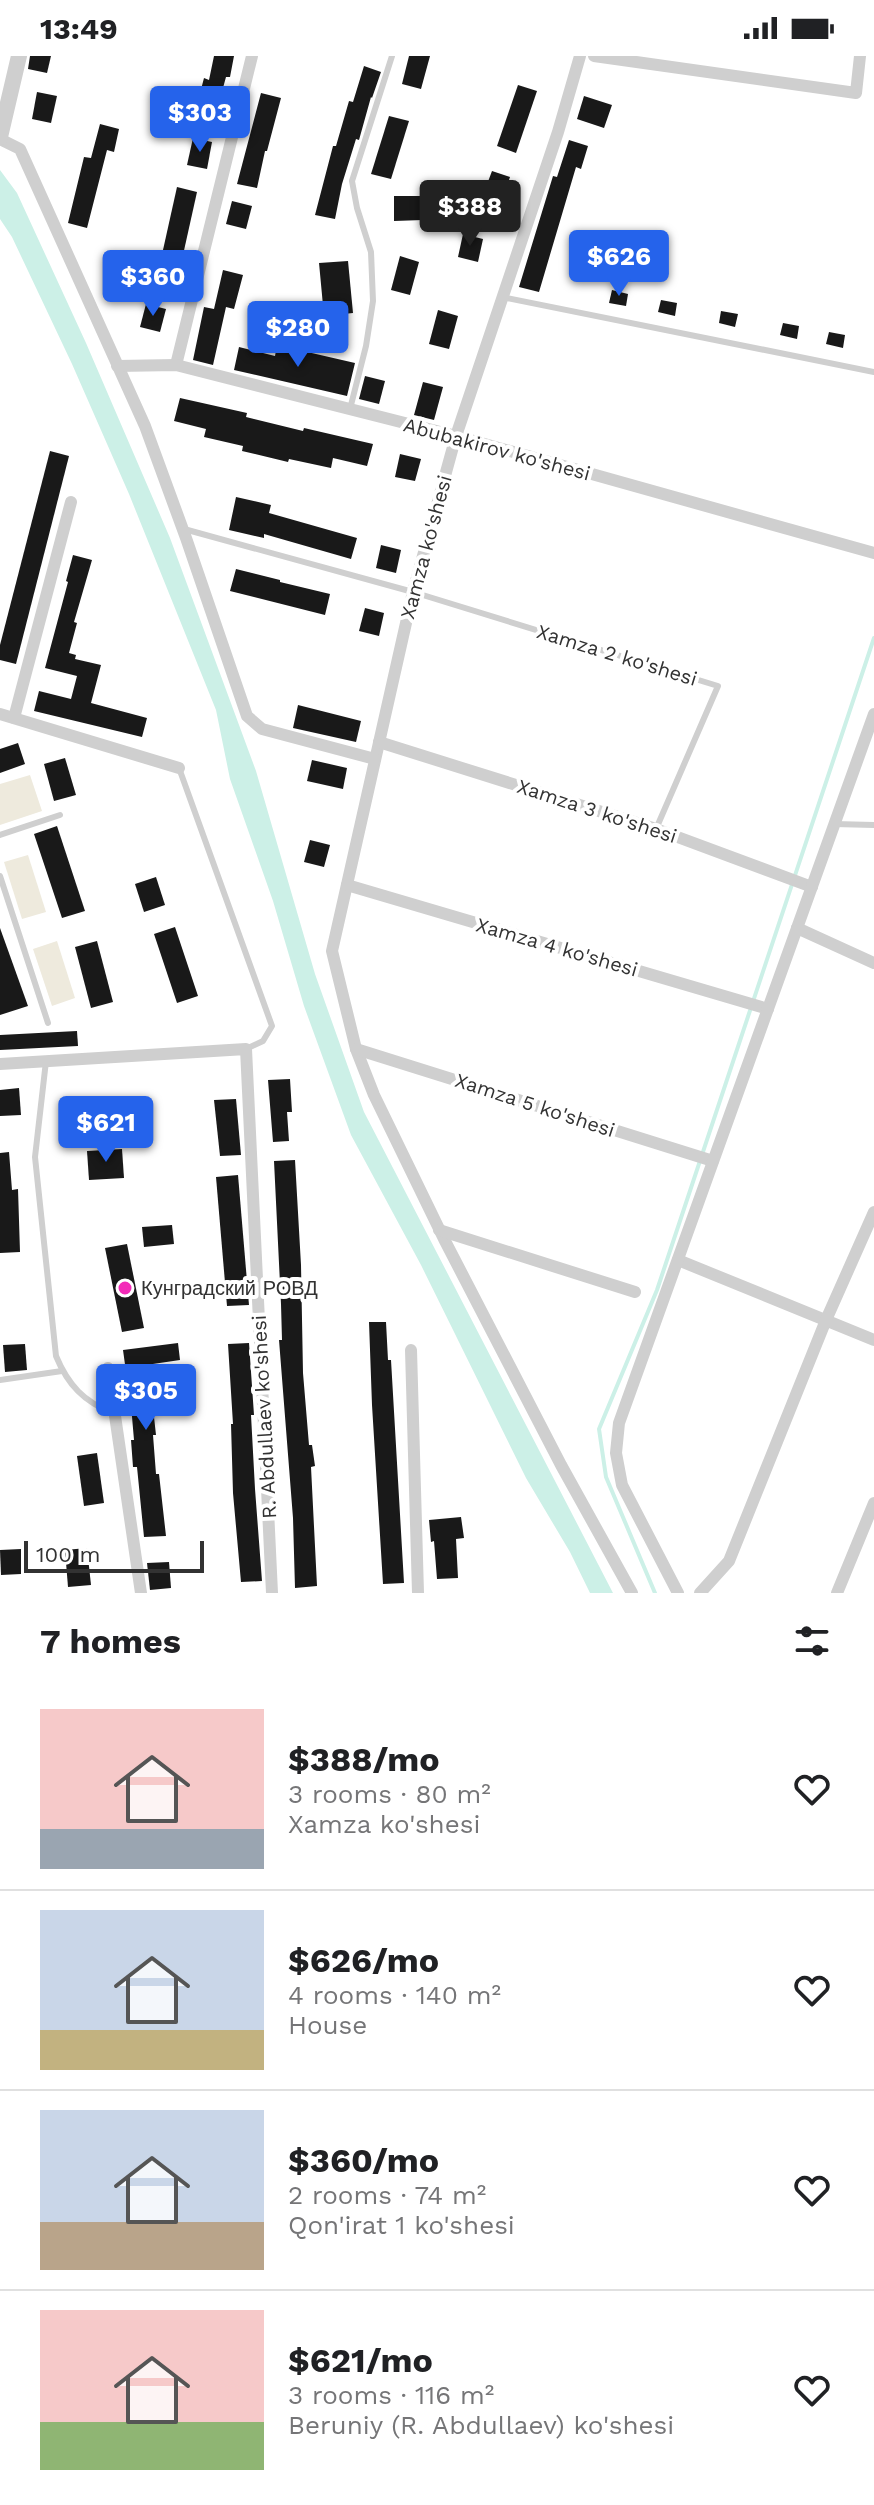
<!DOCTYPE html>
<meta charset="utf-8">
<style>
:root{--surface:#fff;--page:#f6f6f6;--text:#202124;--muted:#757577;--line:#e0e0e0;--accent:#2563eb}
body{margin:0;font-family:"Work Sans",sans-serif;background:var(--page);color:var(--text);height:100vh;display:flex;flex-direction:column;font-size:30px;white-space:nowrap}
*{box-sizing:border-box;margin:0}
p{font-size:26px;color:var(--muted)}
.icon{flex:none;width:44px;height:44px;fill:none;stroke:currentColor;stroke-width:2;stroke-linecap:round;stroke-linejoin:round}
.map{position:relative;height:1537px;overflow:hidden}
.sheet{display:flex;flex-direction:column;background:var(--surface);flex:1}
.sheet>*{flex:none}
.scale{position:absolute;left:24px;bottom:20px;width:180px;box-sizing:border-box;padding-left:8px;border:4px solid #323232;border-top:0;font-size:22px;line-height:28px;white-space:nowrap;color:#323232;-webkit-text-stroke:6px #fff;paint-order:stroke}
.price{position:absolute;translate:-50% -68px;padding:0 18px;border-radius:8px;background:var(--accent);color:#fff;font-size:26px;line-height:52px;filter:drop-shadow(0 2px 4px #0008)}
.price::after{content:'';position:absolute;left:50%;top:48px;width:24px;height:18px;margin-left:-12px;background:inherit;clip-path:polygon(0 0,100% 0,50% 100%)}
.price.active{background:#222;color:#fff}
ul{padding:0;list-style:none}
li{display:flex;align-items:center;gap:24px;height:200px;padding:0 40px}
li+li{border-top:2px solid var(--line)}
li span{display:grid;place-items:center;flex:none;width:224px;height:160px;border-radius:0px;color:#555}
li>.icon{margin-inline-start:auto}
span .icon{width:96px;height:96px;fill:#fffc;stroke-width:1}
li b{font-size:34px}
h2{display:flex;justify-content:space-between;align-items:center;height:96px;padding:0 40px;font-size:34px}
.status{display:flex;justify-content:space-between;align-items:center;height:56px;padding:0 40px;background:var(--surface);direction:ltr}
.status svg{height:22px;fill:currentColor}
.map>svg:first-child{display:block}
.green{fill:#eeeadd}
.water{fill:#ccf0e7}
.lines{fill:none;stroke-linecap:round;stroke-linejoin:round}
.stream{stroke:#ccf0e7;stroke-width:4}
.building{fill:#191919}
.service{stroke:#cfcfcf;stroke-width:6}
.minor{stroke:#cfcfcf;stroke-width:12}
.tertiary{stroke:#cfcfcf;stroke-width:16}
.poi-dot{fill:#f32bb8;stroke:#fff;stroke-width:3}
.labels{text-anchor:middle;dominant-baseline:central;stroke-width:8;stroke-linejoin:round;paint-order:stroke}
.street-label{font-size:20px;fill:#323232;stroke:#fff}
.poi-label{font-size:20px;fill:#323232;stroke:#fff;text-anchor:start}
</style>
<div class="status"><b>13:49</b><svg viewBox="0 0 49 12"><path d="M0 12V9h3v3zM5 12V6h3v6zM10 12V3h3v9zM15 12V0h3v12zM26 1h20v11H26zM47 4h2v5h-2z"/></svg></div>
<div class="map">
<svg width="874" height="1537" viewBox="0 0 874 1537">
<rect width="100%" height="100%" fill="#fff"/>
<g class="green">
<polygon points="30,719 42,755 0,769 0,728"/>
<polygon points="28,799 46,856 22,863 4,806"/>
<polygon points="57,885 75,942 52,950 33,893"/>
</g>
<polygon class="water" points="0,114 17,137 86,287 170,482 256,715 315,918 364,1056 613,1537 590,1537 570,1496 526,1422 421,1209 351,1079 304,950 273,845 230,723 216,654 129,438 72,308 12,181 0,163"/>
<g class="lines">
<polyline class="stream" points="655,1537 606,1421 599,1373 657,1234 874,582"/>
</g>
<g class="building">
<polygon points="30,0 51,0 47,17 28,13"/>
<polygon points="214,0 234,0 230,21 226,21 218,50 198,45 204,22 209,24"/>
<polygon points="409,0 430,0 421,33 402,28"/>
<polygon points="364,10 381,16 372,42 371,41 359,84 356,83 342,128 335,163 315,159 333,90 336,90 349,45 353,46"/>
<polygon points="518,29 537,35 516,97 497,90"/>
<polygon points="37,36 57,40 51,67 32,63"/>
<polygon points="261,37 281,42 267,95 265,95 257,132 237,128"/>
<polygon points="584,40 612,49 604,72 577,63"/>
<polygon points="389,60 409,65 391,123 371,118"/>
<polygon points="100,68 119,73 114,96 107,94 87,172 68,167 84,101 91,102"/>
<polygon points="193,82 212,86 207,113 187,109"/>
<polygon points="569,84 588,90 581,113 576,111 539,236 519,231 553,120 557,121"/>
<polygon points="492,115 510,121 499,154 480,147"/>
<polygon points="177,131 197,136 177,226 157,221"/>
<polygon points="394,140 422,140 423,164 394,165"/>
<polygon points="232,145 252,150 246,173 226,168"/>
<polygon points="463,178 483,183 478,206 458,201"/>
<polygon points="400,200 419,206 410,239 391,234"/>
<polygon points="348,205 353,257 324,260 319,207"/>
<polygon points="223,214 243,219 234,253 226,251 213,309 193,304 204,251 214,253"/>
<polygon points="612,234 628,238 626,250 609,247"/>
<polygon points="661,244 677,247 675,260 658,256"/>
<polygon points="146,248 166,253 160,276 140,271"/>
<polygon points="438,254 458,260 449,293 429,288"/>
<polygon points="721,255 738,258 735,271 719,267"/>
<polygon points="783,267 799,270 797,283 780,279"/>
<polygon points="829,276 845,279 843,292 826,288"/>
<polygon points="277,289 355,307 347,340 234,314 239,291 275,300"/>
<polygon points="365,320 385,325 379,348 359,343"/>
<polygon points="423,326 443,331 434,364 414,359"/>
<polygon points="180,342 247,357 246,361 303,375 304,372 373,388 367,410 333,402 331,412 289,403 288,406 242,395 243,390 204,381 206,373 174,365"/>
<polygon points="50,395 69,400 16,608 0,604 0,589"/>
<polygon points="400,398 421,403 415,425 395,421"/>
<polygon points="236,441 271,449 269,457 357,482 351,503 264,478 264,482 229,474"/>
<polygon points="381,489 401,494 396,517 376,512"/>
<polygon points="73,499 92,504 74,566 77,567 69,597 76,599 75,603 101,609 91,647 147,662 142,681 34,655 39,635 71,643 77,620 45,612 68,526 66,525"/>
<polygon points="236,513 280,524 280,526 330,538 325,559 230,535"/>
<polygon points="365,552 384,557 379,580 359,575"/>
<polygon points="298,649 361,665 356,686 293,672"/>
<polygon points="18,687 25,708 0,717 0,693"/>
<polygon points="65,702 76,739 54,745 44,708"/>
<polygon points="312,704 347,712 343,733 307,725"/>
<polygon points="57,770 85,855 62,862 34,778"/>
<polygon points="310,784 330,789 324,811 304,806"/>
<polygon points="156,821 165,849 144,856 135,828"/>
<polygon points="175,871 198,940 177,947 154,878"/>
<polygon points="0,872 28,950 0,959"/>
<polygon points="97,885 113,946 91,952 75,891"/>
<polygon points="77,975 78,990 0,994 0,979"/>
<polygon points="290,1023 292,1056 287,1056 289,1085 273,1086 268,1024"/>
<polygon points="19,1032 21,1059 0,1060 0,1034"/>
<polygon points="236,1043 241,1099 220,1100 214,1044"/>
<polygon points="122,1093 124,1122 89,1124 87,1095"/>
<polygon points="9,1096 12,1134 18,1133 20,1196 0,1197 0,1097"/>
<polygon points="295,1104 301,1209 303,1317 309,1389 312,1389 315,1410 311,1411 317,1530 295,1532 293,1462 279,1284 282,1284 281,1248 274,1105"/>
<polygon points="238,1119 249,1249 227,1250 216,1121"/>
<polygon points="172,1169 174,1188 144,1191 142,1171"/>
<polygon points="127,1188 144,1272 122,1276 105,1192"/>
<polygon points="369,1266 386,1266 388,1304 391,1304 404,1527 383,1528 372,1349"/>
<polygon points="178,1287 180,1304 146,1309 150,1353 153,1352 156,1379 153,1379 156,1418 159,1418 166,1480 144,1481 137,1411 133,1411 131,1384 134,1384 131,1349 127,1349 127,1323 123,1294"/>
<polygon points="249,1287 254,1359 251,1359 255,1433 262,1525 241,1526 233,1437 231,1368 233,1368 228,1288"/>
<polygon points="25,1288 27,1314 5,1316 3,1289"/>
<polygon points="97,1397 104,1447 84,1450 77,1400"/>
<polygon points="461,1461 464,1482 456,1483 458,1522 437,1523 434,1485 431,1486 429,1464"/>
<polygon points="87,1492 91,1529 68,1531 65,1494"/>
<polygon points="21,1493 21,1518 1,1519 0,1494"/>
<polygon points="169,1506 171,1532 150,1534 147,1507"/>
</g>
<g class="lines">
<g class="service">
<polyline points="502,241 874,316"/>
<polyline points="350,353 366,290 373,245 371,196 357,152 352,125 392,0"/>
<polyline points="184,473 413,536 718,630 656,773"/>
<polyline points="179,712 272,970 263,985 246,993"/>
<polyline points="834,768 874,769"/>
<polyline points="0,779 60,759"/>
<polyline points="0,820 48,967"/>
<path d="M46,1005l-11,96 21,199c12,29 28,46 57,57"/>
<polyline points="0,1324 62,1315"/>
</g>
<g class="minor">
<polyline points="580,0 558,76 456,380 413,536 332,895 356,993 374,1039 444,1183 561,1409 632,1537"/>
<polyline points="594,0 856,37 860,0"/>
<polyline points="0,83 20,93 145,370 186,482 247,660 262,673 375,703"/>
<polyline points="176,309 252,0"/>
<polyline points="117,310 176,309 456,380 874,497"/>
<polyline points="0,658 179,712"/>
<polyline points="14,662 71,446"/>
<polyline points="379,686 656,773 812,831"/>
<polyline points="347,829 768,953"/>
<polyline points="797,872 874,907"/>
<polyline points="356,993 713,1105"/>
<polyline points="0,1008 246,993 272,1537"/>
<polyline points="439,1174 635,1236"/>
<polyline points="678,1204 874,1284"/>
<polyline points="411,1294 418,1537"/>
<polyline points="108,1312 141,1537"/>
<polyline points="678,1537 622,1429 616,1397 619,1367 874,658"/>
<polyline points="700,1537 729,1505 826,1264 874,1156"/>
<polyline points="837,1537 874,1447"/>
</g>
<polyline class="tertiary" points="0,81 19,0"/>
</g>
<circle class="poi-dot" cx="125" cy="1232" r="8"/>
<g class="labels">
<g class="street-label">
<text transform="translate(497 393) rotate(15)">Abubakirov ko'shesi</text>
<text transform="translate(426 491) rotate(-75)">Xamza ko'shesi</text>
<text transform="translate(617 599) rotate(17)">Xamza 2 ko'shesi</text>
<text transform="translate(597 755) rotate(18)">Xamza 3 ko'shesi</text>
<text transform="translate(557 891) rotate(16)">Xamza 4 ko'shesi</text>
<text transform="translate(535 1049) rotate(18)">Xamza 5 ko'shesi</text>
<text transform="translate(264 1361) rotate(-93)">R. Abdullaev ko'shesi</text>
</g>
<g class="poi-label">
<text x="141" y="1232">Кунградский РОВД</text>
</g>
</g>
</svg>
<div class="scale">100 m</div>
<b class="price" style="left:200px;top:98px">$303</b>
<b class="price active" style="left:470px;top:192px">$388</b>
<b class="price" style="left:619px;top:242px">$626</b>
<b class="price" style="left:153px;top:262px">$360</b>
<b class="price" style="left:298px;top:313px">$280</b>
<b class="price" style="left:106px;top:1108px">$621</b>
<b class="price" style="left:146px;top:1376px">$305</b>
</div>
<section class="sheet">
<h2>7 homes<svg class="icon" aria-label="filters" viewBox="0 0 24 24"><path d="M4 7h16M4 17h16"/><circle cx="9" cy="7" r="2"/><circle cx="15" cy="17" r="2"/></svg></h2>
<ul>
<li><span style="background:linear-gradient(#f6c9c9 75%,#9aa5b1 0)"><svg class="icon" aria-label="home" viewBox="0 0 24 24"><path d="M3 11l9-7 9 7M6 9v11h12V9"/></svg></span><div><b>$388/mo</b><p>3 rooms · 80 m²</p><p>Xamza ko'shesi</p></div><svg class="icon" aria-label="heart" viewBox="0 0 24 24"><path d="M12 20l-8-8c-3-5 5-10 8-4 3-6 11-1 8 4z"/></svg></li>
<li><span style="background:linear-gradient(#c9d6e8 75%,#c2b280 0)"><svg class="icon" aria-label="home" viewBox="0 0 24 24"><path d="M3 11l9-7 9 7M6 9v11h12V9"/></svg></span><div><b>$626/mo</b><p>4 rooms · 140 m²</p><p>House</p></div><svg class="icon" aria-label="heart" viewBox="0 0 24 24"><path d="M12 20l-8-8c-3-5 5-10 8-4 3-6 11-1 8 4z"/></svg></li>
<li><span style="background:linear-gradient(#c9d6e8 70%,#b9a48a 0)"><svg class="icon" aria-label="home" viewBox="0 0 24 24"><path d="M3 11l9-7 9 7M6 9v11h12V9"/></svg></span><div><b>$360/mo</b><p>2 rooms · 74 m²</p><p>Qon'irat 1 ko'shesi</p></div><svg class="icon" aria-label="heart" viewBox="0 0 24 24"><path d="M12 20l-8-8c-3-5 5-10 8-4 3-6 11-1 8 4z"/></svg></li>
<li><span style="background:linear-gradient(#f6c9c9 70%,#8fb573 0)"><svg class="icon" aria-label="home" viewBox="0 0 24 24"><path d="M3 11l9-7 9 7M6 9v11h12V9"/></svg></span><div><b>$621/mo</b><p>3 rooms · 116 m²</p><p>Beruniy (R. Abdullaev) ko'shesi</p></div><svg class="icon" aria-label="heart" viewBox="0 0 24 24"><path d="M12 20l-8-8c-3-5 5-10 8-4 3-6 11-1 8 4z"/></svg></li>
</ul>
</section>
